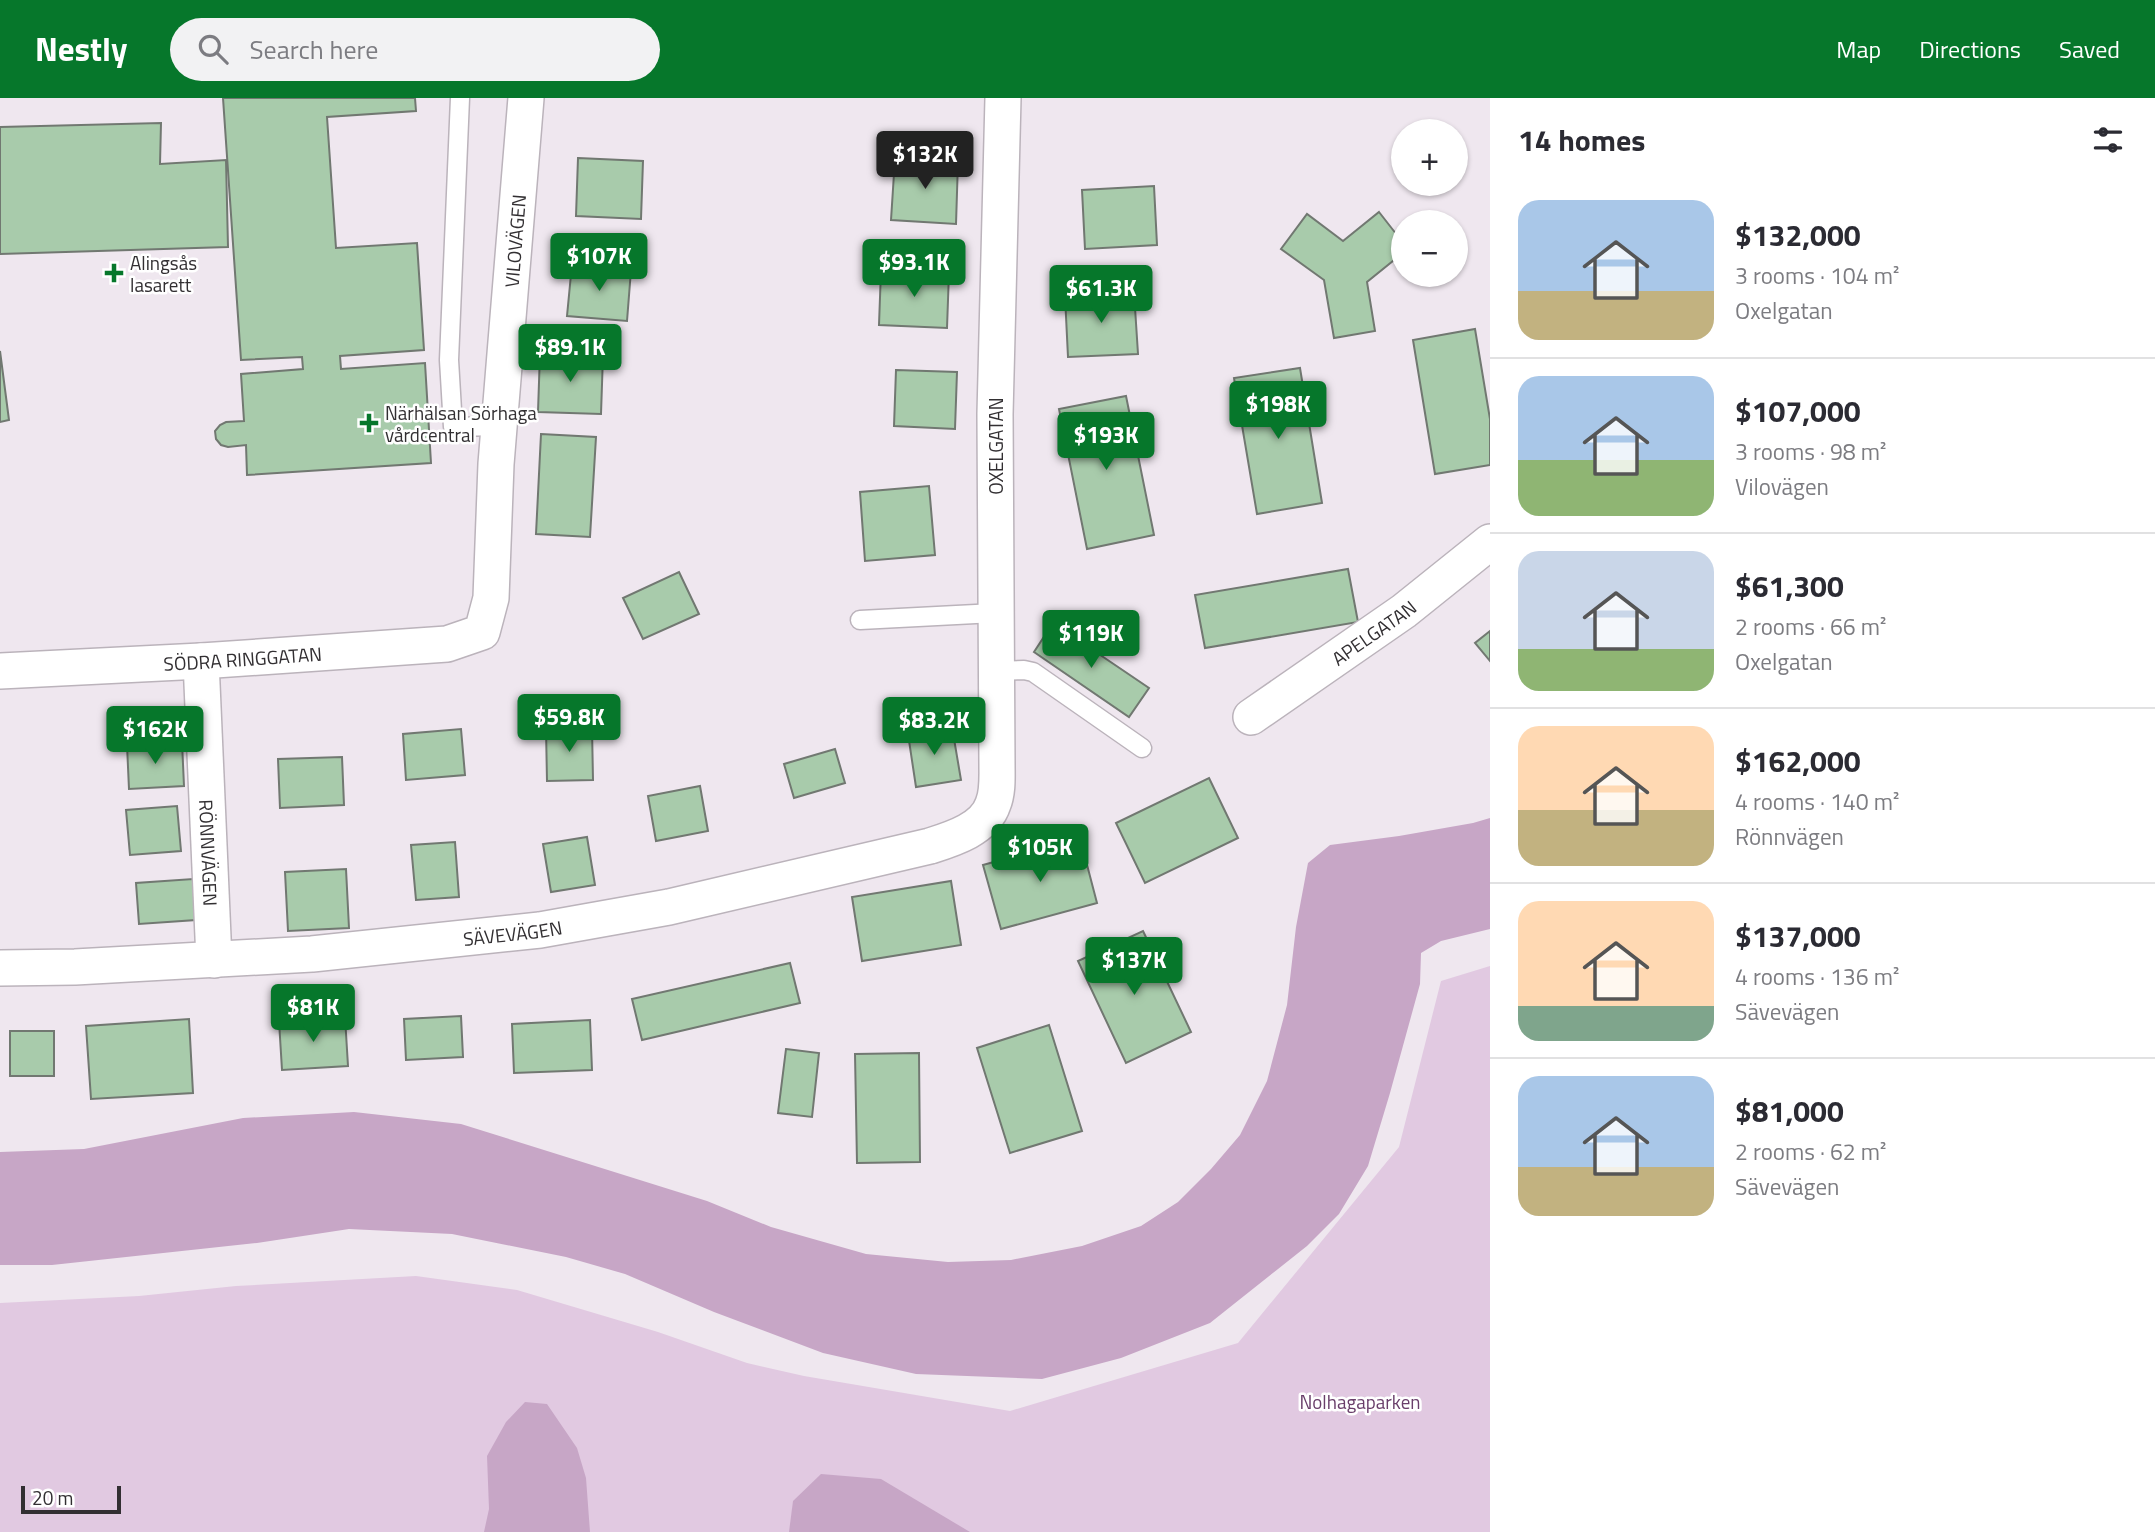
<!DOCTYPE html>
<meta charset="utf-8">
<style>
:root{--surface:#fff;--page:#f2f2f3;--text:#2b2b33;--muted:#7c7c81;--line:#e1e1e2;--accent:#06772b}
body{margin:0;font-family:"Titillium Web",sans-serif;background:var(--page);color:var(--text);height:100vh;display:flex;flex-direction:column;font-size:26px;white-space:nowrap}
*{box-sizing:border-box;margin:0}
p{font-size:23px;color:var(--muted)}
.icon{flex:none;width:38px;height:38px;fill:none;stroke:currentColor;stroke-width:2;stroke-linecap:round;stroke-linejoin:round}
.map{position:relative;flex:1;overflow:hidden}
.side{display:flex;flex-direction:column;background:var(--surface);width:665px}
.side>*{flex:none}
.fabs{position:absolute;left:1391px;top:21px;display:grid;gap:14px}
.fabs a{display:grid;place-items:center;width:77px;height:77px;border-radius:50%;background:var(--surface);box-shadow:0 2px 5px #0004;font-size:35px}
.scale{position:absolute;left:21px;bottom:18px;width:100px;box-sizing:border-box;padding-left:7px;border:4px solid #322f32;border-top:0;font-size:19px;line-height:24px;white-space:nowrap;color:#322f32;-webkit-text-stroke:5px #fff;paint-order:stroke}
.price{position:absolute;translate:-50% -60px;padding:0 16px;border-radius:7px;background:var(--accent);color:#fff;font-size:23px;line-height:46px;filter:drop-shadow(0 2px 4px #0008)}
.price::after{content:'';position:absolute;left:50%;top:42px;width:21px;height:16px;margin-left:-10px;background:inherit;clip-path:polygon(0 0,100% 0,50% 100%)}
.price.active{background:#222;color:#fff}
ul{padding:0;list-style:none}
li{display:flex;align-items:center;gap:21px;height:175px;padding:0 28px}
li+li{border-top:2px solid var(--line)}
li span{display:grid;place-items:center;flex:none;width:196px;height:140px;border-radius:21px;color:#555}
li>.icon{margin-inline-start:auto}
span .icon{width:84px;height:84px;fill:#fffc;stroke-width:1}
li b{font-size:30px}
h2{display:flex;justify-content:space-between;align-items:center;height:84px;padding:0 28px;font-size:30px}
header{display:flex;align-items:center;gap:42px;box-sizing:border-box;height:98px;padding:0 35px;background:var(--accent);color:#fff}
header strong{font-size:33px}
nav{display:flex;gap:38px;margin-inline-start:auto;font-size:24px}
.search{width:490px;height:63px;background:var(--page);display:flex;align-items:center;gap:18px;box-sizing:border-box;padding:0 24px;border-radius:38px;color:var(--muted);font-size:26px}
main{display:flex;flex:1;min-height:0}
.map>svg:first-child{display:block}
.green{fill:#e1c9e1}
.water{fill:#c7a6c6}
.building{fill:#a8cbab;stroke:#717871;stroke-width:2}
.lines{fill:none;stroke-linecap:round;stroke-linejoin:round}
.service-casing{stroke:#bbb3bb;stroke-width:21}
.minor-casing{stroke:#bbb3bb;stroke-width:38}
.service{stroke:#fff;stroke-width:18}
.minor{stroke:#fff;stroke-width:35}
.poi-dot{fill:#06772b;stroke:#fff;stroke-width:2.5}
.labels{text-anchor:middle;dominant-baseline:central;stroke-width:5;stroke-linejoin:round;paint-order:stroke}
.street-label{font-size:19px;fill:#322f32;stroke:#fff}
.poi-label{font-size:19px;fill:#322f32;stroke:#fff;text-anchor:start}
.park-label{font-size:19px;fill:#693e6a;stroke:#fff}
</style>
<header>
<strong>Nestly</strong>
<div class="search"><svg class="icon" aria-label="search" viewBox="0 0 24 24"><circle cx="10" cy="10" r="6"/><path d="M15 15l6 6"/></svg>Search here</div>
<nav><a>Map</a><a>Directions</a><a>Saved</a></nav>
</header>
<main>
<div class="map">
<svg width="1490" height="1434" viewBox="0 0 1490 1434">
<rect width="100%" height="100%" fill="#efe7ef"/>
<polygon class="green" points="1490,868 1490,1434 0,1434 0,1205 139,1198 236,1188 416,1178 517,1192 658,1234 747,1265 804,1278 1010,1313 1238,1245 1399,1049 1441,883"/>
<g class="water">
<polygon points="1490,720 1490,831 1441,843 1421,855 1420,886 1390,995 1368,1068 1339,1116 1307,1148 1210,1225 1121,1260 1042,1281 916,1276 823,1255 714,1214 625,1176 566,1159 452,1136 349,1131 257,1145 52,1167 0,1167 0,1054 84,1051 243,1020 354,1014 461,1026 707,1103 771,1129 866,1156 948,1164 1011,1162 1082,1148 1141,1128 1178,1104 1211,1071 1240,1037 1267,983 1287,907 1296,829 1308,765 1330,747 1399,738 1473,725"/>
<polygon points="525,1304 547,1306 577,1350 586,1380 590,1434 484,1434 489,1411 487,1358 506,1324"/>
<polygon points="821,1376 881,1381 970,1434 789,1434 793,1403"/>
</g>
<g class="building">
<polygon points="223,0 415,0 416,13 327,19 336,150 417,145 424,252 340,258 341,271 425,265 431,365 247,377 246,347 228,349 221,347 216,341 215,333 220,327 226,324 244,323 241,276 303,271 302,259 241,262"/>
<polygon points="161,25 160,66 226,62 228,149 0,156 0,29"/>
<polygon points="578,60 643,63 641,121 576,118"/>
<polygon points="895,60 958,63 956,126 891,122"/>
<polygon points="1154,88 1157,147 1085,151 1082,92"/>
<polygon points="1379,114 1404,146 1404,154 1367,184 1375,233 1334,240 1324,182 1281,151 1307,116 1343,143"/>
<polygon points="572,166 631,172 627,223 567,218"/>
<polygon points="881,172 949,174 947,230 879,227"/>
<polygon points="1134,194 1138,256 1068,259 1065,198"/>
<polygon points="1475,231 1490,321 1490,367 1435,376 1413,242"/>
<polygon points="0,253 9,322 0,324"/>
<polygon points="540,255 603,257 601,316 538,314"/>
<polygon points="1300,270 1322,405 1257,416 1234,280"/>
<polygon points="896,272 957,274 955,331 894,328"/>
<polygon points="1126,298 1154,437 1087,451 1059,311"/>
<polygon points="541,336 596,339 590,439 536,436"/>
<polygon points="929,388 935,457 865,463 860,394"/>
<polygon points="1348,471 1358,524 1205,550 1195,497"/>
<polygon points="679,474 699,516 643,541 623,500"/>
<polygon points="1053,525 1149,590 1129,619 1034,554"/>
<polygon points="1490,533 1490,563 1475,545"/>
<polygon points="952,629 961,682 916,689 908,636"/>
<polygon points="592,630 593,682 547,683 546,631"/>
<polygon points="461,631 465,677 406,682 403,636"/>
<polygon points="182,644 184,688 129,691 127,647"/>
<polygon points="835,651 845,685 794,700 784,666"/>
<polygon points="342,659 344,707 280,710 278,661"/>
<polygon points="1209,680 1238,740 1145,785 1116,725"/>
<polygon points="700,688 708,733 656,743 648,698"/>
<polygon points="177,708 181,753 130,757 126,712"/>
<polygon points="587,739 595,787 551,794 543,746"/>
<polygon points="1080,740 1097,805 1001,831 983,767"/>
<polygon points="455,744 459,799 416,802 411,747"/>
<polygon points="346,771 349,830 288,833 285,774"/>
<polygon points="193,781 196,822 139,826 136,785"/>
<polygon points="951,783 961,847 862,863 852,799"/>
<polygon points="1143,833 1191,934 1126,965 1078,863"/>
<polygon points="790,865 800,905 642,942 632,901"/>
<polygon points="461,918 463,959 406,962 404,921"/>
<polygon points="345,919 348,968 282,972 279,923"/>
<polygon points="189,921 193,995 91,1001 86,928"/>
<polygon points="590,922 592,972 514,975 512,926"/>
<polygon points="1049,927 1082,1033 1010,1055 977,950"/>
<rect x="10" y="933" width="44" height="45"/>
<polygon points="786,951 819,955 812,1019 778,1015"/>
<polygon points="919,955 920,1064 857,1065 855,956"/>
</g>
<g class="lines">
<g class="service-casing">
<g id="service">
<polyline points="460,0 449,262 453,329 500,328"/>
<polyline points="860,522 995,515"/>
<polyline points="996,573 1024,572 1033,574 1142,650"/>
</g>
</g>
<g class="minor-casing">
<g id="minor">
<path id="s1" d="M201,563l13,299"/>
<path id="s2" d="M0,573l201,-10 246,-17 35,-12 9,-34 5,-134 30,-366"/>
<path id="s3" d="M1251,619l153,-106 86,-69"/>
<path id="s4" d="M0,870l75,-1 237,-13 228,-24 129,-23 261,-61c22,-7 55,-17 63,-42 5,-12 4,-27 4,-39l-2,-351 8,-316"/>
</g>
</g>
<use href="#service" class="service"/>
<use href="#minor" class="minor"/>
</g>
<g class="poi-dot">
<path d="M110.5 164.5h7v7h7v7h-7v7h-7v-7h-7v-7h7z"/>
<path d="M365.5 314.5h7v7h7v7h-7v7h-7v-7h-7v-7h7z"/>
</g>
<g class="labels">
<g class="street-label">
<text stroke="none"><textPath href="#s2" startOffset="878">VILOVÄGEN</textPath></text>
<text transform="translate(995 348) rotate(-90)">OXELGATAN</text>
<text stroke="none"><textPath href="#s3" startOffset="149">APELGATAN</textPath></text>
<text stroke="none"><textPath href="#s2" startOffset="243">SÖDRA RINGGATAN</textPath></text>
<text stroke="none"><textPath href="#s1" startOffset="192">RÖNNVÄGEN</textPath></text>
<text stroke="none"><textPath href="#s4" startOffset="514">SÄVEVÄGEN</textPath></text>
</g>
<g class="poi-label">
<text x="130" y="164">Alingsås<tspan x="130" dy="22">lasarett</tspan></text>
<text x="385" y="314">Närhälsan Sörhaga<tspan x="385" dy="22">vårdcentral</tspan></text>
</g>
<g class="park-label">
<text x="1360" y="1303">Nolhagaparken</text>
</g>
</g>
</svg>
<div class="fabs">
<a>+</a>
<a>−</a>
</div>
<div class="scale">20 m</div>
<b class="price active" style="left:925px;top:93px">$132K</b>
<b class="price" style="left:599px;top:195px">$107K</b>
<b class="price" style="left:914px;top:201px">$93.1K</b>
<b class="price" style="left:1101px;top:227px">$61.3K</b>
<b class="price" style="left:570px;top:286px">$89.1K</b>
<b class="price" style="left:1278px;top:343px">$198K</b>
<b class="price" style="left:1106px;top:374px">$193K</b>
<b class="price" style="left:1091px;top:572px">$119K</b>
<b class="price" style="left:569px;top:656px">$59.8K</b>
<b class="price" style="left:934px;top:659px">$83.2K</b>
<b class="price" style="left:155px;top:668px">$162K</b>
<b class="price" style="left:1040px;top:786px">$105K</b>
<b class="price" style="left:1134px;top:899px">$137K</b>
<b class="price" style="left:313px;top:946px">$81K</b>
</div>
<section class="side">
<h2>14 homes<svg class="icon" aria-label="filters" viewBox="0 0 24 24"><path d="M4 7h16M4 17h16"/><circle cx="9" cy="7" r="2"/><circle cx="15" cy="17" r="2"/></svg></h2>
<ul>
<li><span style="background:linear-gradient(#a9c7e8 65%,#c2b280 0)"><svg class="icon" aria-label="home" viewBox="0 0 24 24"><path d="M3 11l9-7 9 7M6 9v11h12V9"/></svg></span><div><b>$132,000</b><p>3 rooms · 104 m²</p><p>Oxelgatan</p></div></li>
<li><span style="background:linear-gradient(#a9c7e8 60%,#8fb573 0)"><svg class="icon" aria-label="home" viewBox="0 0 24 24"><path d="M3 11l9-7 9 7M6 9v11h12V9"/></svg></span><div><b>$107,000</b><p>3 rooms · 98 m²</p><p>Vilovägen</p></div></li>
<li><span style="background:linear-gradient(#c9d6e8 70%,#8fb573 0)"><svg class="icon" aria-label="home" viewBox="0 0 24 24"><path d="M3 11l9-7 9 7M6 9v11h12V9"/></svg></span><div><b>$61,300</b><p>2 rooms · 66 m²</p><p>Oxelgatan</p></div></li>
<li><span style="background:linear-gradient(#ffd9b3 60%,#c2b280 0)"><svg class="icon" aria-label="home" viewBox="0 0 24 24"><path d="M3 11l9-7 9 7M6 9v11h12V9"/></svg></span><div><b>$162,000</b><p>4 rooms · 140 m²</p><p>Rönnvägen</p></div></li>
<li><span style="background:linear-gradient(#ffd9b3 75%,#7fa58c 0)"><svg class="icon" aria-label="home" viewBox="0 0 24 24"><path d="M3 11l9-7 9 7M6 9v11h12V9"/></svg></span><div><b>$137,000</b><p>4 rooms · 136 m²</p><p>Sävevägen</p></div></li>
<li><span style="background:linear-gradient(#a9c7e8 65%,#c2b280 0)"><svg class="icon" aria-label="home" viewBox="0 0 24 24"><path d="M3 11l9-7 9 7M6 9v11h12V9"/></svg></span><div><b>$81,000</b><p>2 rooms · 62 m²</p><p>Sävevägen</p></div></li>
</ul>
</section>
</main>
